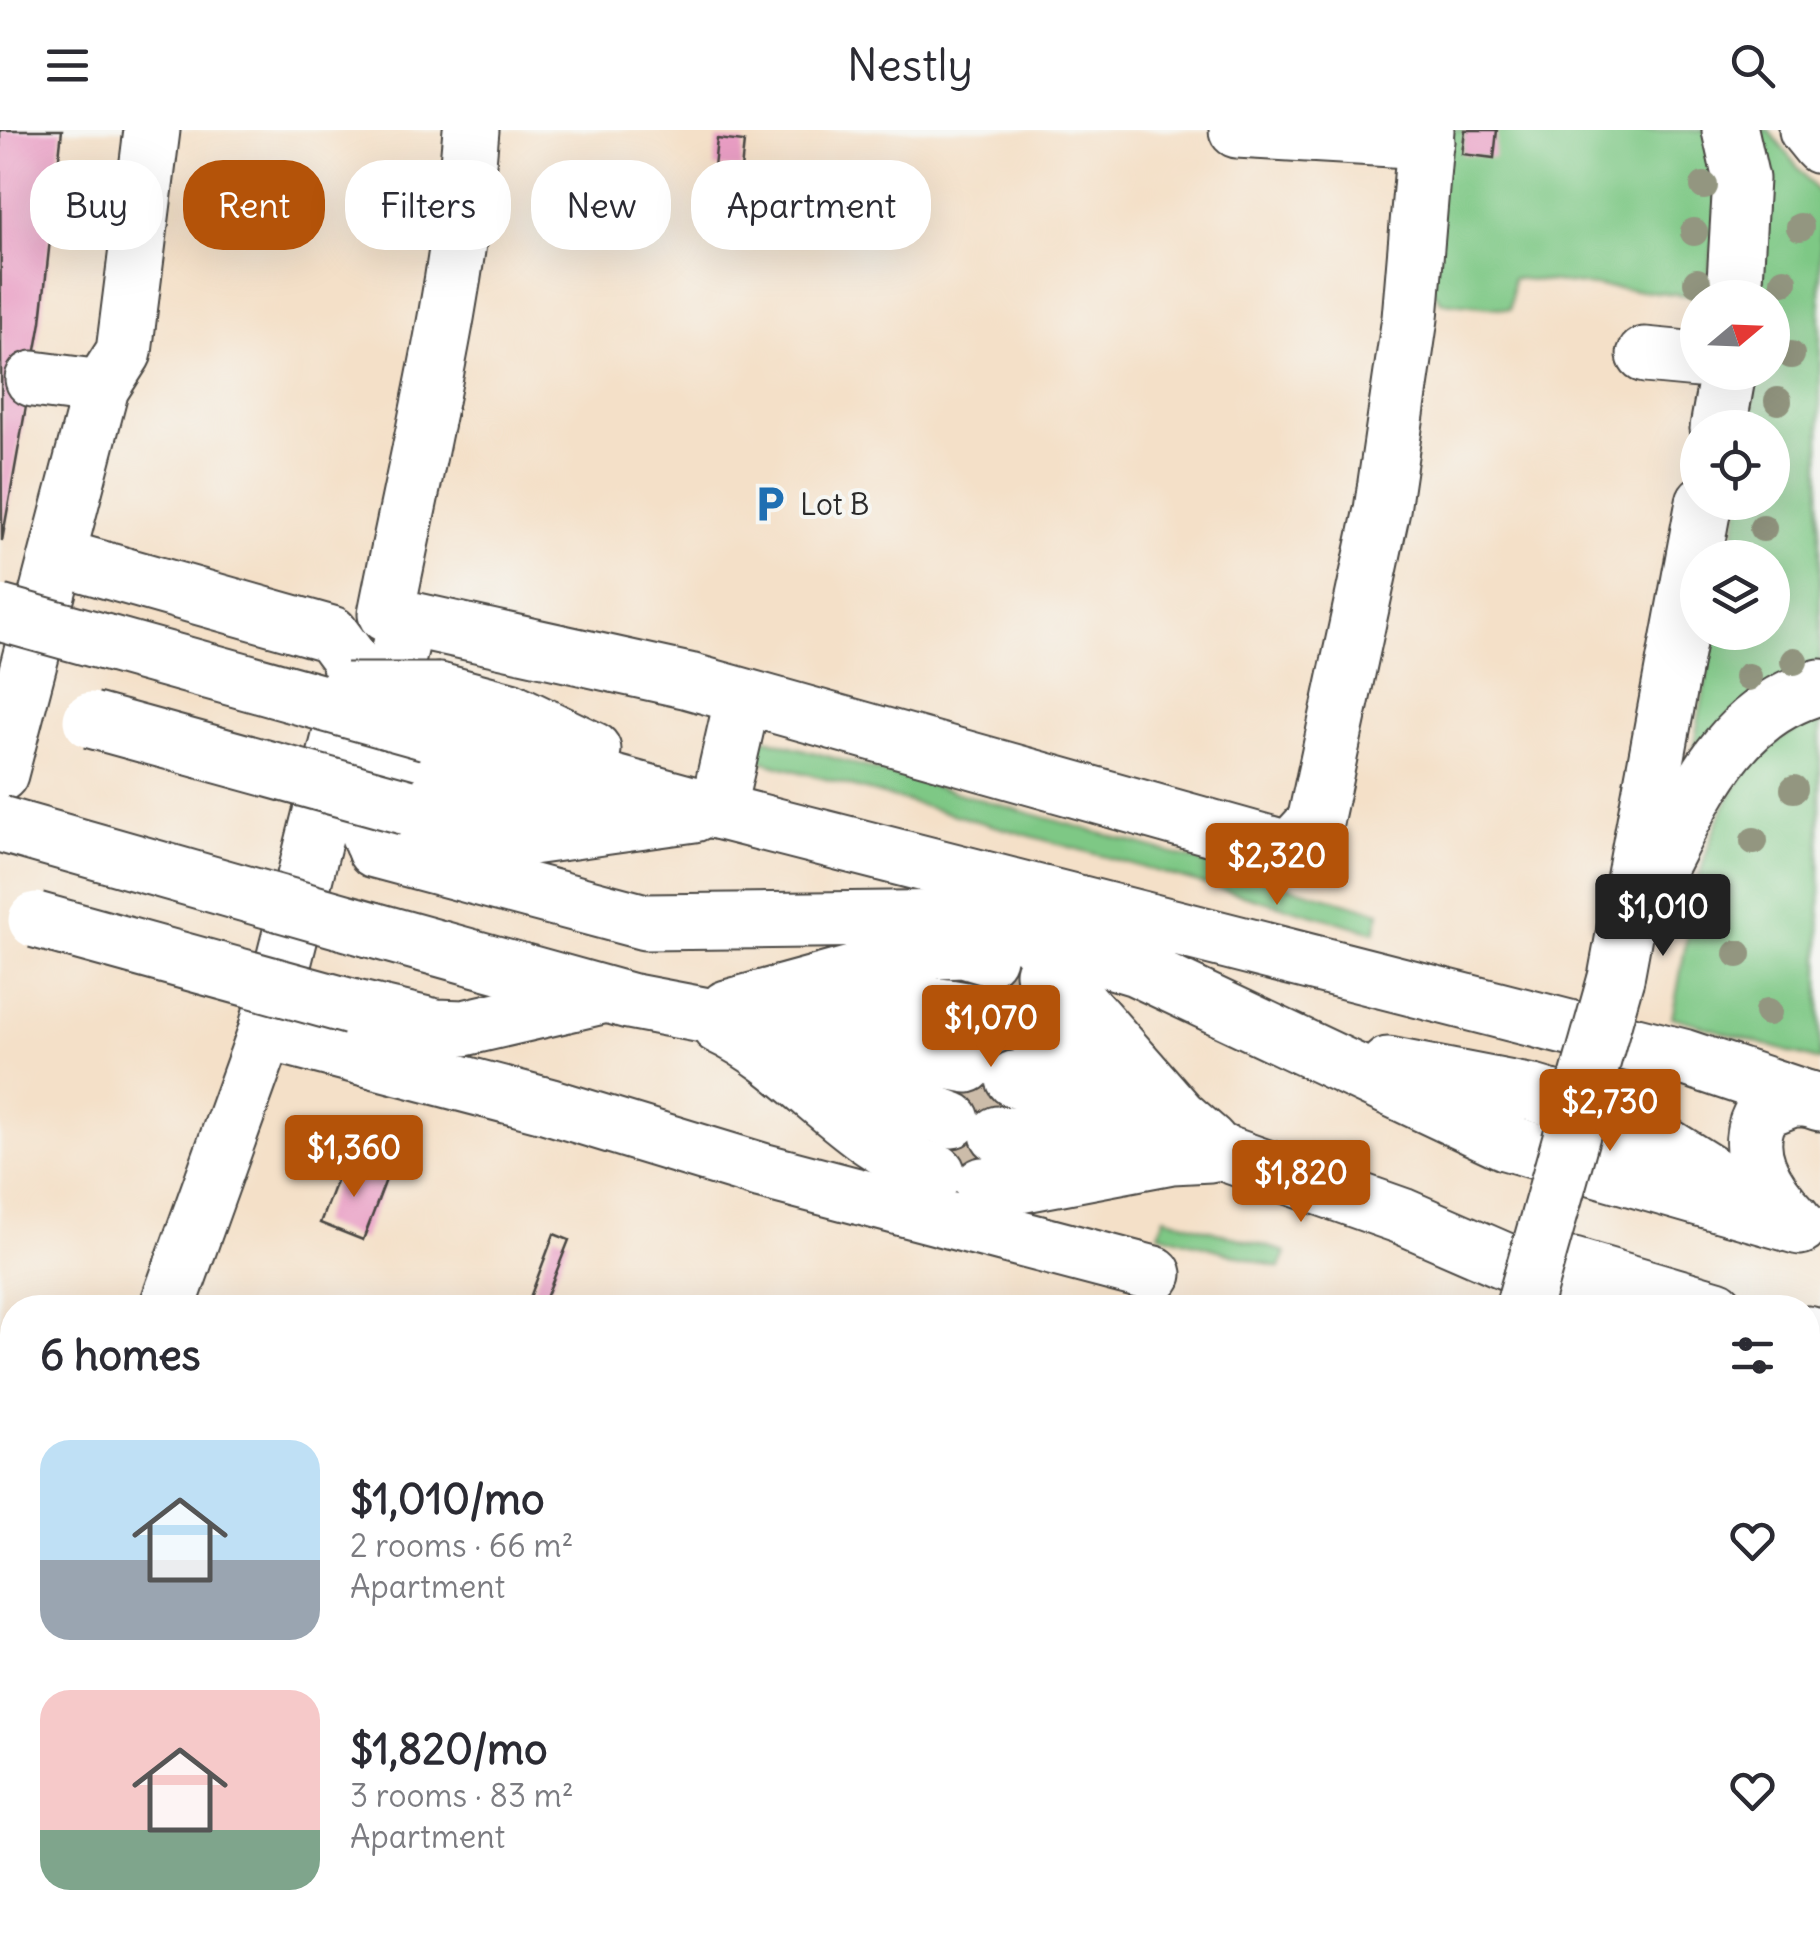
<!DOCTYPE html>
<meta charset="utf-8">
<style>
:root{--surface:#fff;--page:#f2f2f3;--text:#2b2b33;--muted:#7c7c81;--accent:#b45309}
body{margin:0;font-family:Delius,sans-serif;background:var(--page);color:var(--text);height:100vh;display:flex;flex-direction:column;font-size:38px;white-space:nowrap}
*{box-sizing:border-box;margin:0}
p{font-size:32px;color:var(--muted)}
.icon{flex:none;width:55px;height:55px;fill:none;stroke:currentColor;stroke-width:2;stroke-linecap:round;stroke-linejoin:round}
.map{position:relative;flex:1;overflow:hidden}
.drawer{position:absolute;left:0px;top:1165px;width:1820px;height:642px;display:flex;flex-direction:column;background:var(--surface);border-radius:40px 40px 0 0;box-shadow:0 10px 40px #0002}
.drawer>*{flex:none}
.guide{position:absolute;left:30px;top:30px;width:1000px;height:90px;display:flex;gap:20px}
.needle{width:65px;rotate:71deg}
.controls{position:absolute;left:1680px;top:150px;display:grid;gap:20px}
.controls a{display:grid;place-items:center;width:110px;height:110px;border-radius:50%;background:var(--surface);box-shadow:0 10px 40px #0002;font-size:50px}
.price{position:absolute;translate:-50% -85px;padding:0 22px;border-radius:10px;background:var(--accent);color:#fff;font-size:32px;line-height:65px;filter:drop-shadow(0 2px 5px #0008)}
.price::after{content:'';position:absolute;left:50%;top:60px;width:30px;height:22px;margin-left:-15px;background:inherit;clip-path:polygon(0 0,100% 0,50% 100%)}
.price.selected{background:#222;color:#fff}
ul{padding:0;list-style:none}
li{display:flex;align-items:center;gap:30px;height:250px;padding:0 40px}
li span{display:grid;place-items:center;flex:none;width:280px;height:200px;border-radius:30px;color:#555}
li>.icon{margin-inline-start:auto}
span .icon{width:120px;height:120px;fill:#fffc;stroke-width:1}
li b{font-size:42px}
h2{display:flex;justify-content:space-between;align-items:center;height:120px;padding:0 40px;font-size:42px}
.chip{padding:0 35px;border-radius:40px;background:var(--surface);box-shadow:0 10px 40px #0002;font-size:35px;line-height:90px}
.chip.selected{background:var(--accent);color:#fff}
header{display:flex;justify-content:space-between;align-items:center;height:130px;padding:0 40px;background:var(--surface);font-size:45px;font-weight:600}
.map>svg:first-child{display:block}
.green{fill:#7ec885;stroke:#547a58;stroke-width:2.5}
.building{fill:#e99ec4}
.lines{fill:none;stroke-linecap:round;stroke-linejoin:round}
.minor-tunnel{stroke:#ccbca9;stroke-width:55;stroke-dasharray:55 28;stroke-linecap:butt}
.minor-casing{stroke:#494643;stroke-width:59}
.minor{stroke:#fff;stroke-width:55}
.tram{stroke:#2b2b2b;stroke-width:2.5}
.minor-bridge-casing{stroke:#494643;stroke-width:59;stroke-linecap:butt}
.minor-bridge{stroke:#fff;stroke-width:55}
.tree{fill:#939680}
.labels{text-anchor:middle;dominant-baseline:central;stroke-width:8;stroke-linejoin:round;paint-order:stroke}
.poi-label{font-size:30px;fill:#2b2b2b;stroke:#f6f6f2;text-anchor:start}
</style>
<header><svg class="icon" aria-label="menu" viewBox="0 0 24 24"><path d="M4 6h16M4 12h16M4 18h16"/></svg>Nestly<svg class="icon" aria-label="search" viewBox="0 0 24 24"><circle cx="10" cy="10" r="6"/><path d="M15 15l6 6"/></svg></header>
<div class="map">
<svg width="1820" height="1807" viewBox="0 0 1820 1807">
<rect width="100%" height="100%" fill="#f6f6f2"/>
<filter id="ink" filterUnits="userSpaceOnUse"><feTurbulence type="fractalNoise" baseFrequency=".01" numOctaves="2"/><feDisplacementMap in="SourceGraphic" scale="20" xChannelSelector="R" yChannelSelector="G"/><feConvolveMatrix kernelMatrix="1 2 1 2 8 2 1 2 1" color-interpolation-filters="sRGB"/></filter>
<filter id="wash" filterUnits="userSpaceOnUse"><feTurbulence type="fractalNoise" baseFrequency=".0048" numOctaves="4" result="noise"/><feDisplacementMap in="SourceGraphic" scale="40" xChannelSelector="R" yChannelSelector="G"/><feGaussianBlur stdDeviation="2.25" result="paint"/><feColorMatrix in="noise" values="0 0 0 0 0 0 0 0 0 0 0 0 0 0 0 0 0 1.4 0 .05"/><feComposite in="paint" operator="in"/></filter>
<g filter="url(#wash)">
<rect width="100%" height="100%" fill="#f4e0c8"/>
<g class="green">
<polygon points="1443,0 1705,0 1718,78 1706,167 1513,148 1510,179 1442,172 1428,155"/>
<polygon points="1761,0 1768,0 1820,65 1820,544 1693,619 1715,503 1772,502 1772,428 1730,427 1740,373 1772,372 1772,298 1751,297 1755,243 1772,242 1772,168 1761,167 1767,70"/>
<path d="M1820,588v343l-148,-44c24,-110 26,-253 148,-299z"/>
<polygon points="759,607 1380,782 1375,802 754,629"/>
<polygon points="1165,1087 1286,1122 1280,1138 1159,1103"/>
<polygon points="1808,1286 1820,1298 1820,1545 1808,1559"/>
<polygon points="1820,1611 1820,1807 1528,1807 1526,1795 1808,1795 1808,1619"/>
<polygon points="968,1795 1158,1795 1185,1807 962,1807"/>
<polygon points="1316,1795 1460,1795 1452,1807 1308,1807"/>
</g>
<g id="blocks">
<g class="building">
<polygon points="0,0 62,0 41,192 2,411"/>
<polygon points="1465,0 1497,0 1494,28 1462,24"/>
<polygon points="717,9 744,12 741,40 714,37"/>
<polygon points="1002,811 1047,825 979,1069 934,1055"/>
<polygon points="344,1030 387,1047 363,1110 320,1093"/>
<polygon points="554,1104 569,1110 542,1178 526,1178"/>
</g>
</g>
</g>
<g filter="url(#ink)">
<use href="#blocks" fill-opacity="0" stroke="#494643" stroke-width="2.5"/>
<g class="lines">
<g class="minor-tunnel">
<polyline points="990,857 1036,871"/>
<polyline points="975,910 1021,924"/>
<polyline points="960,960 1006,975"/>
<polyline points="944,1016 989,1031"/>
</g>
<g class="minor-casing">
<g id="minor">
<path d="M471,0c-13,165 -53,322 -85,484l303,67 588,165h16l22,-24 67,-312 28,-192 16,-188"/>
<polyline points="1237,0 1426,11"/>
<polyline points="1730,0 1741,49 1734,168"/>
<polyline points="1807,0 1820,16"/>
<polyline points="1645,225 1698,230"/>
<polyline points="33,249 101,258"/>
<polyline points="1718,298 1728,242"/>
<polyline points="59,427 331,504 348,527 354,551 266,902 167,1178"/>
<polyline points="439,561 510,580 593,620"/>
<polyline points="427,602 717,681 1683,927 1820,973"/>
<polyline points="423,643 494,662 584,670"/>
<polyline points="0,644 101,258 124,222 152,0"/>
<polyline points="407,677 517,709 694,684"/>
<polyline points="717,681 743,567"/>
<polyline points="372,713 361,685 407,489"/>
<polyline points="375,720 645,792 970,788 1136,838 1505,1012 1800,1097"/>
<path d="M1650,753c43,-79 75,-171 170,-196"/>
<polyline points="373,800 629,871 967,935"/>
<polyline points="1043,843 1066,857 1179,986 1209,1012"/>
<polyline points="1616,848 1704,372"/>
<polyline points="351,877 436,897 464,898 602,866"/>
<polyline points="727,878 935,821 964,820 988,827"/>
<path d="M817,879c57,-3 111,-11 165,5"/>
<path d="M719,896c80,37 133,121 218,146"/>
<polyline points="1028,898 1136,968"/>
<polyline points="266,902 548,976 762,1041 1154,1144"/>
<polyline points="800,925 890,967 952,990"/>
<polyline points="1388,935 1533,963 1625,990 1740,1062"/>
<polyline points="1014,949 1402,1086 1613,1178"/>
<polyline points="998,1004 1125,1014"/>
<polyline points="983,1055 1009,1057 1172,1026 1210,1024"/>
<path d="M1793,1089c-27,-28 -55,-71 -29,-109l28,-11h18"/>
<polyline points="1573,1136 1716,1178"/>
<polyline points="1808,1204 1820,1208"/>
<polyline points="1808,1250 1820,1259"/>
<polyline points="0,1365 12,1371"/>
<polyline points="0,1509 12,1487"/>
<polyline points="1808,1597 1820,1588"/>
<polyline points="839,1795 861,1807"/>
<polyline points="592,1807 603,1795"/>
<polyline points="702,1807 709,1795"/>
<polyline points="1225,1807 1239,1795"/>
<polyline points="1278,1807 1287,1795"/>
<polyline points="1480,1807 1486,1795"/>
</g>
</g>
<use href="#minor" class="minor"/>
<g class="tram">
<polyline points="1643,1795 1663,1807"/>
<polyline points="1688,1795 1703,1807"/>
<polyline points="1001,1807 1036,1795"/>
<polyline points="1071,1807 1106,1795"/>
</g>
<g class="minor-bridge-casing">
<g id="minor-bridge">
<polyline points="0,483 427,602"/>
<polyline points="346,561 439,561"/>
<polyline points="91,590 407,677"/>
<polyline points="0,694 373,800"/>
<polyline points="36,790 351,877"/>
<polyline points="1523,1178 1616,848"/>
</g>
</g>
<use href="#minor-bridge" class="minor-bridge"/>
</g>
<g class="tree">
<circle cx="1704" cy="56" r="14"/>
<circle cx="1800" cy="97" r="14"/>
<circle cx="1694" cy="102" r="14"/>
<circle cx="1784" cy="151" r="14"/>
<circle cx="1697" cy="152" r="14"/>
<circle cx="1791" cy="225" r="14"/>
<circle cx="1778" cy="271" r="14"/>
<circle cx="1763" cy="398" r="14"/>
<circle cx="1794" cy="531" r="14"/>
<circle cx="1748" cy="547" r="14"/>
<circle cx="1794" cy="659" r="14"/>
<circle cx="1754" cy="711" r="14"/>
<circle cx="1738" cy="824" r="14"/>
<circle cx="1768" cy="882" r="14"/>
</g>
</g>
<defs>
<g id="parking-bare" transform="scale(3)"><path d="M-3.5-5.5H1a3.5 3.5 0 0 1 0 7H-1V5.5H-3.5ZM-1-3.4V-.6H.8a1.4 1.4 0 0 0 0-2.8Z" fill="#1f6fb2" stroke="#f6f6f2" stroke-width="2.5" paint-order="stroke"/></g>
</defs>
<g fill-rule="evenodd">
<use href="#parking-bare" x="770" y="374"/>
</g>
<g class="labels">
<g class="poi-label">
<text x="800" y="374">Lot B</text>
</g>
</g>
</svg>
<div class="controls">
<a><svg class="needle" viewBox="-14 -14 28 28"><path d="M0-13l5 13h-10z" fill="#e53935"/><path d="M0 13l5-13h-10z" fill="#7c7c81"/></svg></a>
<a><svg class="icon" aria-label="locate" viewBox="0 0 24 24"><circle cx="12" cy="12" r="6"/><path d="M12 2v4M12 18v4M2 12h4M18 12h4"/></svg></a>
<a><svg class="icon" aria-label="layers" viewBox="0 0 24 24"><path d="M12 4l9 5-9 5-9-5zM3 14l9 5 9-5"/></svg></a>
</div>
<b class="price" style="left:1277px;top:778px">$2,320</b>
<b class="price selected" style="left:1663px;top:829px">$1,010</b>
<b class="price" style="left:991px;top:940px">$1,070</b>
<b class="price" style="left:1610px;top:1024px">$2,730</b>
<b class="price" style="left:354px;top:1070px">$1,360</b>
<b class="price" style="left:1301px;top:1095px">$1,820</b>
<div class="guide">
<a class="chip">Buy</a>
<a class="chip selected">Rent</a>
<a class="chip">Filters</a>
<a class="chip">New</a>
<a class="chip">Apartment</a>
</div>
<section class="drawer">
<h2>6 homes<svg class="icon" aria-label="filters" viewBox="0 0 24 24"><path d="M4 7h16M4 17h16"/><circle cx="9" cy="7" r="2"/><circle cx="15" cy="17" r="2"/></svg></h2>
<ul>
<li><span style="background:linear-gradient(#bfe0f5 60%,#9aa5b1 0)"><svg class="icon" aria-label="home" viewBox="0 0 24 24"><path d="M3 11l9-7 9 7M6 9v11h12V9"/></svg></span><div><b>$1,010/mo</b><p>2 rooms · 66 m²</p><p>Apartment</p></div><svg class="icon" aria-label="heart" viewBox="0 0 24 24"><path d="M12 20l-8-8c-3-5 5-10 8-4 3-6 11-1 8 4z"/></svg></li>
<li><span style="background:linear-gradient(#f6c9c9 70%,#7fa58c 0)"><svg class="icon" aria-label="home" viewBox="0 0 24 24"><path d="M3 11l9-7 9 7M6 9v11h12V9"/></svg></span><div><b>$1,820/mo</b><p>3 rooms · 83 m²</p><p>Apartment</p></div><svg class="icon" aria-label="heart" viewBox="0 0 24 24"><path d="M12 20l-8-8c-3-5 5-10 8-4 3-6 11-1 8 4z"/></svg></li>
</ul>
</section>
</div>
